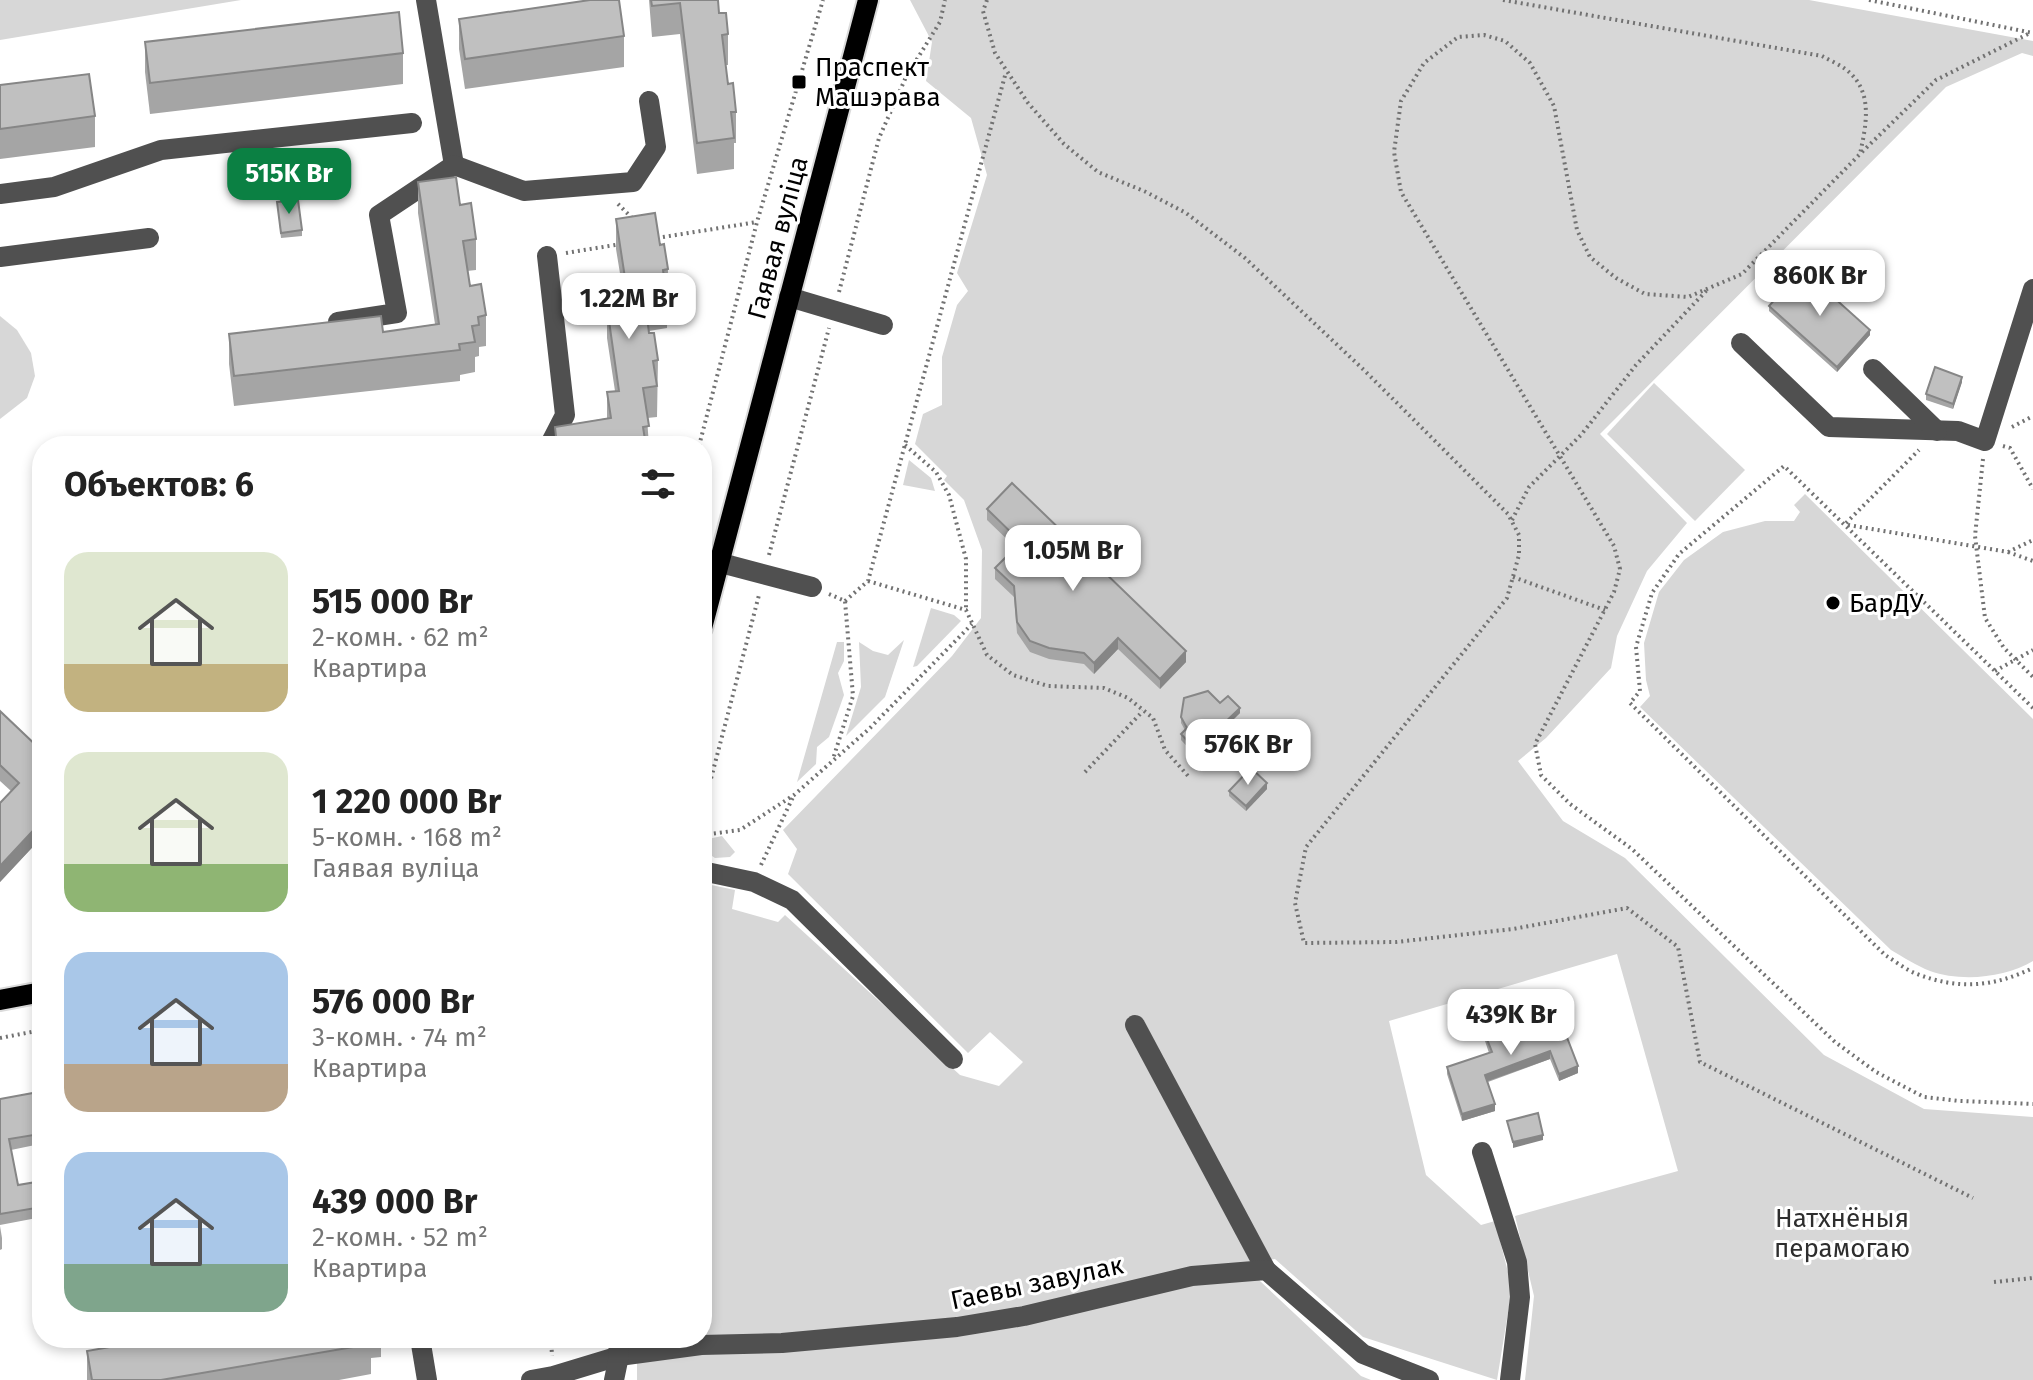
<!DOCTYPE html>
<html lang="ru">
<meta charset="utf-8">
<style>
:root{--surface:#fff;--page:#f2f2f2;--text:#222;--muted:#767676;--accent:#0b8043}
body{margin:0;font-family:"Fira Sans",sans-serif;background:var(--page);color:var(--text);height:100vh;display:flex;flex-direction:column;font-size:30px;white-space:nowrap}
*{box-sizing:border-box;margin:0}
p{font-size:26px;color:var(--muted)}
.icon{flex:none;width:44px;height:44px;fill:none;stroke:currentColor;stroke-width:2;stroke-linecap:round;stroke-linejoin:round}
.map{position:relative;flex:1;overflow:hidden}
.panel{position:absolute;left:32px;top:436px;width:680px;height:912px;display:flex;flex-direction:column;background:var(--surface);border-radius:32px;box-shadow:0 4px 12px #0003}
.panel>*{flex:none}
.price{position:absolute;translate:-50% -68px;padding:0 18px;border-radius:16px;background:#fff;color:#222;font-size:26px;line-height:52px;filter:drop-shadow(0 2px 4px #0008)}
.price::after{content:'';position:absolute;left:50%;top:48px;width:24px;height:18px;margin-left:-12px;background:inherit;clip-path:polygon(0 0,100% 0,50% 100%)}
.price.current{background:var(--accent);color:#fff}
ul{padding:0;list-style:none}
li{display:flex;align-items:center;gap:24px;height:200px;padding:0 32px}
li span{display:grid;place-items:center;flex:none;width:224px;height:160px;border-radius:24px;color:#555}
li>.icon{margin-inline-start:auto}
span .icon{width:96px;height:96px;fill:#fffc;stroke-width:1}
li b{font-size:34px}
h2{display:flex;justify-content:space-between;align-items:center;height:96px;padding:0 32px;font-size:34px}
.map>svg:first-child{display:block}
.green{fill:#d7d7d7}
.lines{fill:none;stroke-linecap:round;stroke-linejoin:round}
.major-casing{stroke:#dbdbdb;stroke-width:24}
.path{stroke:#727272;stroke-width:4;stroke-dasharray:2 4;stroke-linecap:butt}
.minor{stroke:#505050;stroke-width:20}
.major{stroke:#000;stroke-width:20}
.wall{fill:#a5a5a5}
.shaded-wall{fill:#868686}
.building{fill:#c0c0c0;stroke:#868686;stroke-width:2}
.poi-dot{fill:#000;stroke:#fff;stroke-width:3}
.labels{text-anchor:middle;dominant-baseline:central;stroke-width:6;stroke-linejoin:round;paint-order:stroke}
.poi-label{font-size:26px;fill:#000;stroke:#fff;text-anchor:start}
.street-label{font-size:26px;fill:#000;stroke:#fff}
.park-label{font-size:26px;fill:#2e2e2e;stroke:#fff}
</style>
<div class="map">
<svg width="2033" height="1380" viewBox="0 0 2033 1380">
<rect width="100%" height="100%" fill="#fff"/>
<g class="green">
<polygon points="0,0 241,0 0,40"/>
<polygon points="910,0 1809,0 2033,41 2033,56 2022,53 1946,87 1600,434 1687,523 1647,571 1617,636 1611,668 1546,738 1518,761 1563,821 1625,858 1824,1055 1924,1109 2033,1117 2033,1380 1525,1380 1534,1296 1515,1216 1678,1171 1617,954 1389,1021 1426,1175 1481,1225 1495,1221 1512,1288 1497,1380 1363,1337 1275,1259 1248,1263 1260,1281 1361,1376 1371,1380 637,1380 637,1338 702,1338 702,883 735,890 732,909 778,922 785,915 960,1075 999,1086 1023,1062 990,1032 968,1053 788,874 797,849 783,830 952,656 981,618 982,550 964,500 944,480 947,476 915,444 923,414 942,405 942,357 957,305 968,291 957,273 987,175 971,118 926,81 932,42"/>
<polygon points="0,316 17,330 31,353 35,376 27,398 0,419"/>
<polygon points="1654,383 1745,470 1695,521 1607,434"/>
<polygon points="909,460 931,478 935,491 903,485"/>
<path d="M1805,494l228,225v242c-28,17 -72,21 -103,10 -13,-5 -27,-14 -39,-21l-251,-243 10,-11 -4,-16 -2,-37 15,-51 25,-32 39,-28 42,-11h29l6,-9 -6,-7z"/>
<polygon points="931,608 954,615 961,621 917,666 913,667"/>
<polygon points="904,640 885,697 846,736 861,687 859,642 873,651 888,655"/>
<polygon points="837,642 844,642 844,661 838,673 844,695 829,737 817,747 816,764 797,782"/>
<polygon points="722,836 735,852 730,857 715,858 703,850 708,839"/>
</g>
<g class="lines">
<g class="major-casing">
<g id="major">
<polyline points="702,628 868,0"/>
<polyline points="0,1000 42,992"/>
</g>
</g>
<g class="path">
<polyline points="987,0 983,11 995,53 1028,103 1064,144 1098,172 1146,192 1186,213 1245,258 1365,371 1508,514 1519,535 1519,555 1507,598 1306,847 1295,903 1304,943 1396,942 1513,929 1627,908 1678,947 1700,1062 1973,1198"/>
<path d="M1503,0l319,56c9,5 21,10 28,17 23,21 16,53 10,81l-118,120 -54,23 -43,-3 -29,-16 -26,-21 -13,-27 -23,-124 -24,-43 -25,-22 -21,-6 -26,2 -34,26 -23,38 -7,51 7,40 213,354 6,23 -6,23 -79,152 6,31 29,29 62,45 203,193 41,30 48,25 36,4 73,3"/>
<polyline points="1869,0 2033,33"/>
<polyline points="1862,152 1936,80 2030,33"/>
<polyline points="618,204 634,220"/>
<polyline points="657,238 757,222"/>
<polyline points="566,253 621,244"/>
<polyline points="839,292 879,138 906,77 940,22 945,0"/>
<polyline points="2012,427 2033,416"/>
<polyline points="905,445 936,472 949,495 966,559 966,610"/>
<polyline points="699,446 757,222 823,0"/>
<polyline points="2003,446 2010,448 2033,489"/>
<polyline points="1983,459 1975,536 1985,618 2004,648 2033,677"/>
<polyline points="1512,520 1529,487 1581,435 1636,365 1707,290"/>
<polyline points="1846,523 1919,450"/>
<polyline points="1848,525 2008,552 2033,540"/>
<polyline points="2008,552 2033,561"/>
<polyline points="769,555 829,328"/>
<polyline points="1513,577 1605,610"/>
<polyline points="868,581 966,610 987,655 1013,675 1048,686 1104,688 1128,698 1153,718 1165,750 1189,777"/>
<polyline points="829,594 845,601 853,696 833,759"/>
<polyline points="845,601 868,581 1006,72"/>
<polyline points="1995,671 2033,650"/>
<path d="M2033,708l-249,-242 -105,88 -27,39 -16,54 4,44 -10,12 255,252c10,6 21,15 32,19 42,16 76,13 116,-6"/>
<polyline points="1085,772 1143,711"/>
<polyline points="702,813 759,595"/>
<polyline points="702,835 740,830 794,795 870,728 972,624"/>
<polyline points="761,865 793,797"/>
<polyline points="0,1038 42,1030"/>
<polyline points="1994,1282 2033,1278"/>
<polyline points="551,1338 552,1356"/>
</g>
<g class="minor">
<polyline points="426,0 454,165"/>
<polyline points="0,194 54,187 161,150 412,123"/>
<polyline points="547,256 565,415 549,446"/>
<polyline points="0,257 149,238"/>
<polyline points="789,297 883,325"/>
<polyline points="338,322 397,313 379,215 454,165 524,191 633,182 656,147 649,101"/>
<polyline points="1741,343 1829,427 1958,431 1985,441 2033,289"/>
<polyline points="1873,369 1937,431"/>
<polyline points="702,558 812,587"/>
<polyline points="702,871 754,882 792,900 953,1059"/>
<polyline points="1135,1025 1266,1270"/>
<polyline points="1482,1152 1517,1262 1520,1297 1510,1380"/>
<polyline points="420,1338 427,1380"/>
<polyline points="531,1380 553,1376 619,1356 701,1345 782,1343 957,1327 1024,1316 1192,1276 1266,1270 1363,1354 1429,1380"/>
<polyline points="614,1380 619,1356 618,1338"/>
</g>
<use href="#major" class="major"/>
</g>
<g class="wall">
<polygon points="649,0 718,0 719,13 728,34 728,65 725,65 728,84 736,112 736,143 734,143 734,169 697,174 680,34 652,37"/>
<polygon points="459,19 624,36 624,67 465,89 459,49"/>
<polygon points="145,42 403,53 403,84 150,114 145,72"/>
<polygon points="0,85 95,116 95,147 0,159"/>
<polygon points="418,182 460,205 476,239 476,270 467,271 470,286 486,315 486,346 479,347 479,356 475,357 475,372 460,375 460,381 234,406 229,364 229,334 383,332 435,324 418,213"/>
<polygon points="277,202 302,230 302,236 281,238"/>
<polygon points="616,219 660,245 668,269 667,328 649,331 658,360 657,417 647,418 649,446 555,446 555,427 607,418 607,392 615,391 607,338 607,307 625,304 616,249"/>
<polygon points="1769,306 1870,335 1837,372 1769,311"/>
<polygon points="1962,382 1953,409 1926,400 1926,394"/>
<polygon points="987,509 1186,662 1160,689 1118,649 1094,674 1084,664 1049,659 1030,652 1017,633 1014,597 995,579 995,568 1015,547 987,520"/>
<polygon points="1220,703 1240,713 1196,756 1181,740 1181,734 1185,730 1181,723 1181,717"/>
<polygon points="0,711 42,837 0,882 0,803 11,791 0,781"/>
<polygon points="1267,789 1246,811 1229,796 1229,791"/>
<polygon points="1526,1021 1578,1073 1559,1081 1550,1059 1488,1082 1495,1111 1462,1121 1447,1074 1447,1067 1489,1053 1485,1041 1485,1034"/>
<polygon points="0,1099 40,1134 40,1144 11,1150 18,1185 42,1181 42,1217 0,1225"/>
<polygon points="0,1226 2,1238 2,1249 0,1250"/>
<polygon points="161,1338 381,1338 381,1357 371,1358 371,1374 339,1380 87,1380 87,1351"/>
</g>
<g class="shaded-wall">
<polygon points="1870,330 1870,335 1837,372 1837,367"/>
<polygon points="1962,377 1962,382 1953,409 1953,404"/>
<polygon points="1118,638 1118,649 1094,674 1094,663"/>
<polygon points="1186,651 1186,662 1160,689 1160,679"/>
<polygon points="1240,708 1240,713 1196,756 1196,750"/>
<polygon points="1267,783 1267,789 1246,811 1246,806"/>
<polygon points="42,821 42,837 0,882 0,866"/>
<polygon points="1550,1051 1550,1059 1485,1082 1485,1075"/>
<polygon points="1578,1066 1578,1073 1559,1081 1559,1074"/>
<polygon points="1495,1104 1495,1111 1462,1121 1462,1114"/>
<polygon points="1543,1135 1543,1140 1513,1148 1513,1142"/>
</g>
<g class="building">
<polygon points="590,0 619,0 624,36 465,59 459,19"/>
<polygon points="651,0 718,0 719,13 726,13 728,34 722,35 728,84 733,83 736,112 731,112 734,138 697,143 680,3 652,6"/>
<polygon points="399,12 403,53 150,83 145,42"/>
<polygon points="89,74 95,116 0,129 0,85"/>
<polygon points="456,177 460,205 471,203 476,239 463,241 470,286 481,284 486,315 478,317 479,325 472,326 475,342 459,344 460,350 234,376 229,334 381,316 383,332 439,324 418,182"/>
<polygon points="298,200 302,230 281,233 277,202"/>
<polygon points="655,213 660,245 664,244 668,269 663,270 667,298 645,301 649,333 654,333 658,360 653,361 657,386 643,388 649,426 643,427 646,446 557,446 555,427 611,418 607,392 619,391 607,307 629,304 616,219"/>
<polygon points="1802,269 1870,330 1837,367 1769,306"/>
<polygon points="1935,367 1962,377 1953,404 1926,394"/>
<polygon points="1012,483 1186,651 1160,679 1118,638 1094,663 1084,653 1049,648 1030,641 1017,622 1014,586 995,568 1021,542 987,509"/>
<polygon points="1208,691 1220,703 1228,696 1240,708 1196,750 1181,734 1187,728 1181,717 1184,698"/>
<polygon points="0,711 42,751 42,821 0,866 0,803 19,783 0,765"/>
<polygon points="1251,768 1267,783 1246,806 1229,791"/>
<polygon points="1556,1009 1578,1066 1559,1074 1550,1051 1485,1075 1495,1104 1462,1114 1447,1067 1492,1052 1485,1034 1525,1018 1526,1021"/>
<polygon points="33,1093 40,1134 9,1139 18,1185 42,1181 42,1207 0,1214 0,1099"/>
<polygon points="1538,1113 1543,1135 1513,1142 1507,1121"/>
<polygon points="161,1338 370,1338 371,1344 161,1380 92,1380 87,1351"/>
</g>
<g class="poi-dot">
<rect x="791" y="74" width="16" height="16" rx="4"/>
<circle cx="1833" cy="603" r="8"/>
</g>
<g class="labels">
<g class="poi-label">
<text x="815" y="67">Праспект<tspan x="815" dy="30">Машэрава</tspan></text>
<text x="1849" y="603">БарДУ</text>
</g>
<g class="street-label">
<text transform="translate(778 238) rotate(-75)">Гаявая вуліца</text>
<text transform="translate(1037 1283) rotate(-12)">Гаевы завулак</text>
</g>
<g class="park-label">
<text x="1842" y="1218">Натхнёныя<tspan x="1842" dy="30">перамогаю</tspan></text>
</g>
</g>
</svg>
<b class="price current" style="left:289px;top:216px">515K Br</b>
<b class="price" style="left:1820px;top:318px">860K Br</b>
<b class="price" style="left:629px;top:341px">1.22M Br</b>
<b class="price" style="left:1073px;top:593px">1.05M Br</b>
<b class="price" style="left:1248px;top:787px">576K Br</b>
<b class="price" style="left:1511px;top:1057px">439K Br</b>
<section class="panel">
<h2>Объектов: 6<svg class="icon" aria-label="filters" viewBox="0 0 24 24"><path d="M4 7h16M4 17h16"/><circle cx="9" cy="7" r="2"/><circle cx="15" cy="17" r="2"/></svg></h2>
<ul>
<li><span style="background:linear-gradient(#dfe7d0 70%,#c2b280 0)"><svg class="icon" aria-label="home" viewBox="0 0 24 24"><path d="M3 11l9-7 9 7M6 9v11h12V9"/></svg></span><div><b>515 000 Br</b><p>2-комн. · 62 m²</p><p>Квартира</p></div></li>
<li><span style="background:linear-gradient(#dfe7d0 70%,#8fb573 0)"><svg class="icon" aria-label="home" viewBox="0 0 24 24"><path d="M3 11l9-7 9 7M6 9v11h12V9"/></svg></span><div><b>1 220 000 Br</b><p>5-комн. · 168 m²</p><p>Гаявая вуліца</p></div></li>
<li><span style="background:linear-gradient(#a9c7e8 70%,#b9a48a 0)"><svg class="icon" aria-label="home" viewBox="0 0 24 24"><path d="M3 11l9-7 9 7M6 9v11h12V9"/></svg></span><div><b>576 000 Br</b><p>3-комн. · 74 m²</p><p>Квартира</p></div></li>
<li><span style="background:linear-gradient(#a9c7e8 70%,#7fa58c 0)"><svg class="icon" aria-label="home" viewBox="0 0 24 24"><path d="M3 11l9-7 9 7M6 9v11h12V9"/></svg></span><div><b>439 000 Br</b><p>2-комн. · 52 m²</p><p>Квартира</p></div></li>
</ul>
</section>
</div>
